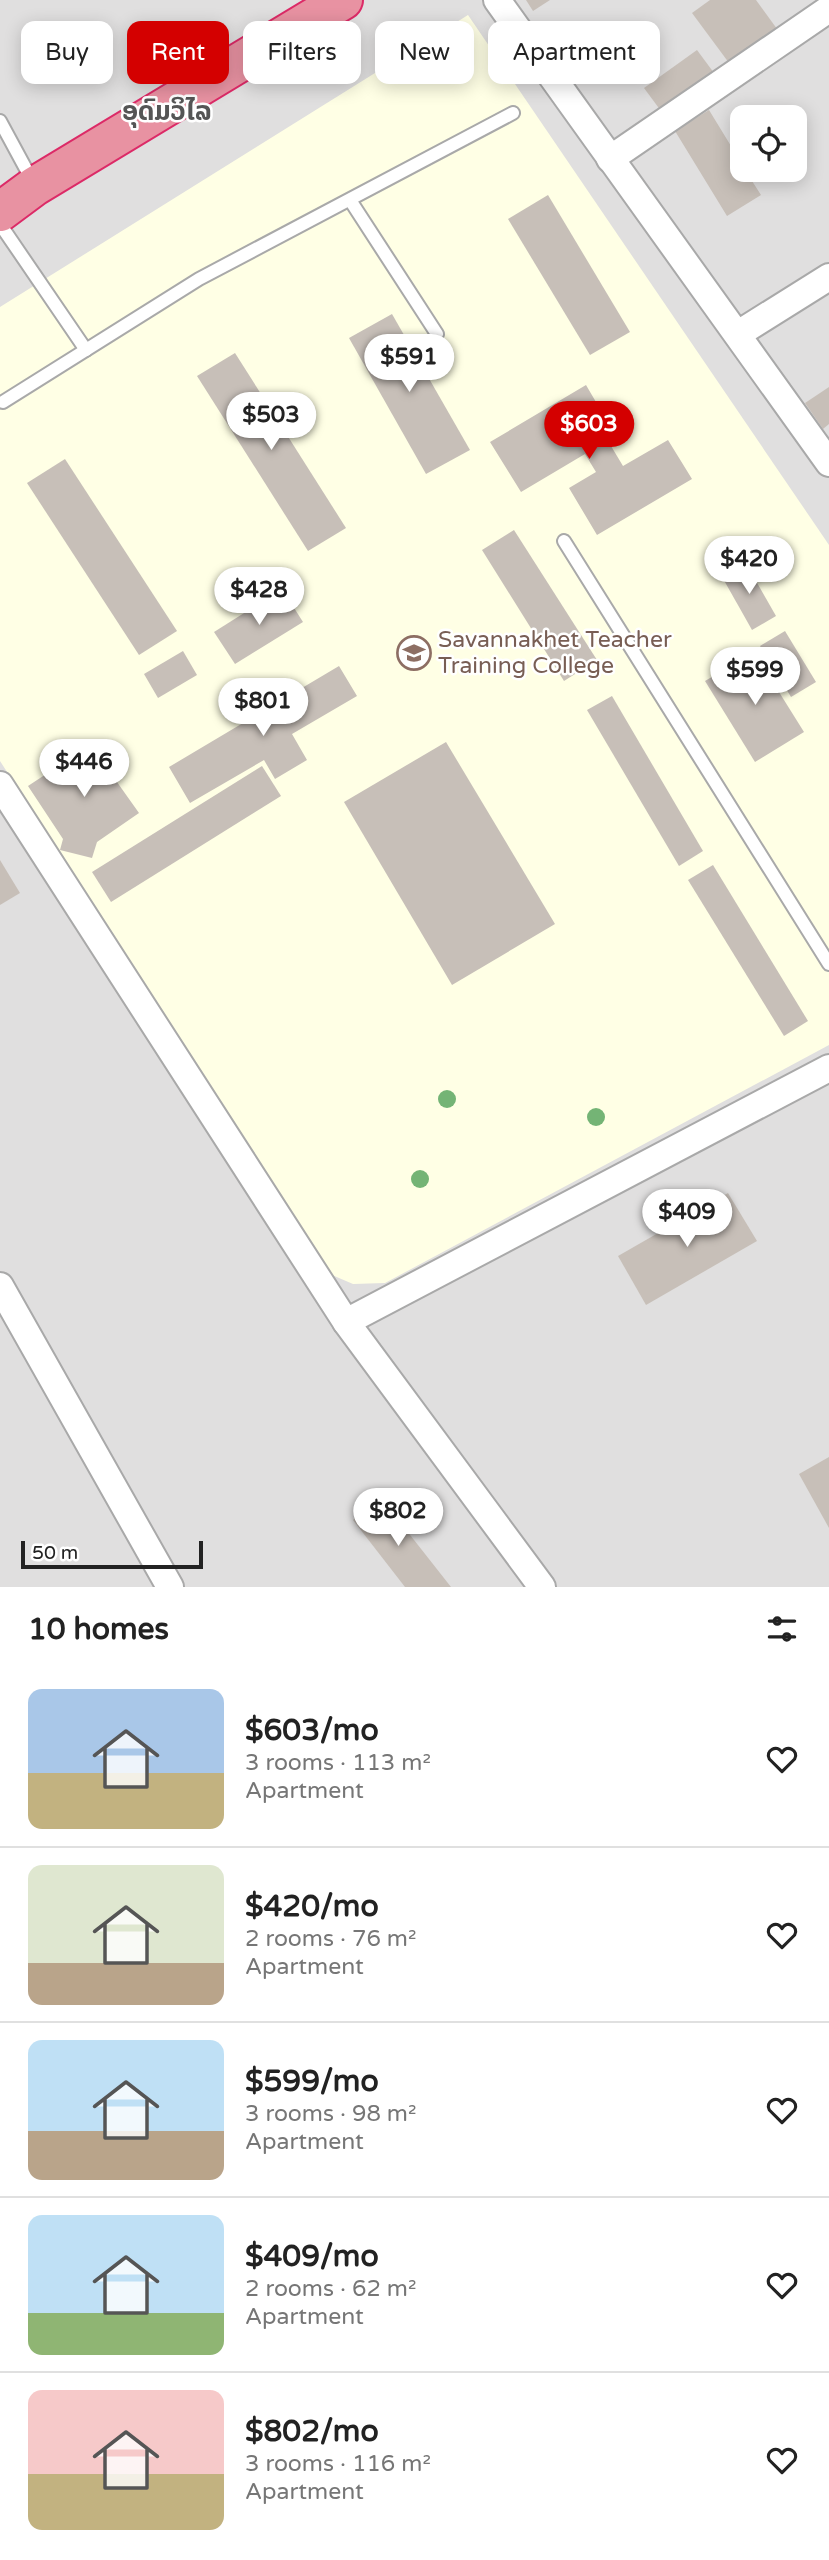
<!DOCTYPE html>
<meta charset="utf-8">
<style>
:root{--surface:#fff;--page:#f2f2f2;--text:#222;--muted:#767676;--line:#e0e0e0;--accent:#d40000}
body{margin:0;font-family:"Varela Round","Noto Sans Lao",sans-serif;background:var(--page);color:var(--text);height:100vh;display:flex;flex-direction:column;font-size:26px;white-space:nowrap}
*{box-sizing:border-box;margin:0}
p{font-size:23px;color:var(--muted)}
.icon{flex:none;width:38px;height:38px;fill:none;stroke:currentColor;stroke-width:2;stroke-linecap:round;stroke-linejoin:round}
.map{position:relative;height:1587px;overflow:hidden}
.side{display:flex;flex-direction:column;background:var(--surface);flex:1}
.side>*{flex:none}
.guide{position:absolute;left:21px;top:21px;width:788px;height:63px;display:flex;gap:14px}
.controls{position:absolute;left:730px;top:105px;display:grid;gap:14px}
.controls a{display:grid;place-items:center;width:77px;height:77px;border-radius:14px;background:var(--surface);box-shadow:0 4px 18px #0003;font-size:35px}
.scale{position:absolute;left:21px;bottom:18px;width:182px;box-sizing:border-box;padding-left:7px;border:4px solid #222;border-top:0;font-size:19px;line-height:24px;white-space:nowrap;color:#222;-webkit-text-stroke:5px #fff;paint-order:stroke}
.price{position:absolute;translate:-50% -60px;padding:0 16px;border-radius:24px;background:#fff;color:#222;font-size:23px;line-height:46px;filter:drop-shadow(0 2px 4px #0008)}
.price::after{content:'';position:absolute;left:50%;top:42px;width:21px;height:16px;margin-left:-10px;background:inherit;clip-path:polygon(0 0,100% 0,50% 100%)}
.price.on{background:var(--accent);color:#fff}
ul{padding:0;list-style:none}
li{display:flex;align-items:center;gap:21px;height:175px;padding:0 28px}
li+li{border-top:2px solid var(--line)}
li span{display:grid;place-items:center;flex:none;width:196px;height:140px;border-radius:14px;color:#555}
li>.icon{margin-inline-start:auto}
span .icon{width:84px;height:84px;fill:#fffc;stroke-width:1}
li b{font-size:30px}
h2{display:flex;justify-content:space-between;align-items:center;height:84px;padding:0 28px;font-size:30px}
.chip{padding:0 24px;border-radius:14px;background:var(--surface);box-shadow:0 4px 18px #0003;font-size:24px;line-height:63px}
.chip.on{background:var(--accent);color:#fff}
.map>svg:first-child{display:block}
.residential{fill:#e0dfdf;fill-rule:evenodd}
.education{fill:#ffffe5}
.building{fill:#c7bfb8}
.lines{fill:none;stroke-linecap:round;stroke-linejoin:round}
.lane-casing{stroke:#a9a9a9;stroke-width:16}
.street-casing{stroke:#a9a9a9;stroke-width:30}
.highway-casing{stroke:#dc2a67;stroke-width:42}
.lane{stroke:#fff;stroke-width:12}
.street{stroke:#fff;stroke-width:26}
.highway{stroke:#e892a2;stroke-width:38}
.tree{fill:#74b475}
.labels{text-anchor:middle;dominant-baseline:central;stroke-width:5;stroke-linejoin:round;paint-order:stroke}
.education-label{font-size:23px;fill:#785e54;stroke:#fff;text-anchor:start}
.quarter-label{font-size:26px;font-weight:bold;fill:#555;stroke:#fff}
</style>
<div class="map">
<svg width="829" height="1587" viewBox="0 0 829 1587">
<rect width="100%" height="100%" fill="#f2efe9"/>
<path class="residential" d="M0,0h829v1587h-829zM742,117h52v53h-52z"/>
<polygon class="education" points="468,15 829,545 829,1045 385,1283 353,1284 332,1275 0,761 0,307"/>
<g class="building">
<polygon points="526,0 550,0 533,11"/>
<polygon points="710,0 756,0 780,33 732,67 692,13"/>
<polygon points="697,50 714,73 661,111 644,88"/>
<polygon points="709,110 742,164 742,170 745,170 761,195 727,216 675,131"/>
<polygon points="548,195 630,332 590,355 508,219"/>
<polygon points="392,314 470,450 426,474 349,338"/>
<polygon points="235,353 346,528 308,551 197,376"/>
<polygon points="586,385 613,431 605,436 623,466 668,440 692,479 597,535 569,488 596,472 585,454 521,492 490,442"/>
<polygon points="829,387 829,424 823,429 805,403"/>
<polygon points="65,459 177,631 139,655 27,483"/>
<polygon points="514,530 597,660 564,681 482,550"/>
<polygon points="745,562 776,616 752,630 721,575"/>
<polygon points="282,589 303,622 235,664 214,632"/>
<polygon points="785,631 816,682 791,697 760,646"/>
<polygon points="183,651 197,675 158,698 144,674"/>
<polygon points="754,652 804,732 755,762 705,681"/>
<polygon points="339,666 357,696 292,734 307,760 275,779 264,760 190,803 169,767"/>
<polygon points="612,696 703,851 679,866 587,710"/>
<polygon points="76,740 112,749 107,768 139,813 97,842 92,858 60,850 63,839 28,786 72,757"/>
<polygon points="446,742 555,924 452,985 344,802"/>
<polygon points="262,766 281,796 111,902 92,872"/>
<polygon points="0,860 20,893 0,905"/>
<polygon points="713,865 808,1021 784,1036 688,880"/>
<polygon points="728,1193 757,1241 646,1305 618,1256"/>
<polygon points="829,1457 829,1528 799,1474"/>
<polygon points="381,1498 451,1587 405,1587 353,1520"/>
</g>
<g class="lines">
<g class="lane-casing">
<g id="lane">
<polyline points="0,121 33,182"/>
<polyline points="350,200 437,334"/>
<polyline points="0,224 86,350"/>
<polyline points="3,402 199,279 513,113"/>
<polyline points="564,541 829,964"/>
</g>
</g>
<g class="street-casing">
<g id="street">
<polyline points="497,0 829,463"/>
<polyline points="610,159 829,9"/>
<polyline points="738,334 829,277"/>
<polyline points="0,785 346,1322 542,1587"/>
<polyline points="0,1286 170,1587"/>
<polyline points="346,1322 829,1068"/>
</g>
</g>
<g class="highway-casing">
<polyline id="highway" points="0,212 35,186 343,0"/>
</g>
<use href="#lane" class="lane"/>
<use href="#street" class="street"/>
<use href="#highway" class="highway"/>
</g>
<g class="tree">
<circle cx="447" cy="1099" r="9"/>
<circle cx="596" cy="1117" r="9"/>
<circle cx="420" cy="1179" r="9"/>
</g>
<defs>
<g id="university-ring" transform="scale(1.75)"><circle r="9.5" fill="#fff" stroke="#8d6e63" stroke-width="1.5"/><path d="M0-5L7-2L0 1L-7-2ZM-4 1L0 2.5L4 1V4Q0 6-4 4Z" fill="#8d6e63"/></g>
</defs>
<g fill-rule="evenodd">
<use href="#university-ring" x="414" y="653"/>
</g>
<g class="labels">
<g class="education-label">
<text x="438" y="640">Savannakhet Teacher<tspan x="438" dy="26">Training College</tspan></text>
</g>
<g class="quarter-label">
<text x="167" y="111">ອຸດົມວິໄລ</text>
</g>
</g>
</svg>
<div class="controls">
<a><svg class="icon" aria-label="locate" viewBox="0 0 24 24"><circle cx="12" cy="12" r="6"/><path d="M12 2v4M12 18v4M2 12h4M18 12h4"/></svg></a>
</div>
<div class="scale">50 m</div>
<b class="price" style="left:409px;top:394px">$591</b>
<b class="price" style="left:271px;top:452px">$503</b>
<b class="price on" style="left:589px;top:461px">$603</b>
<b class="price" style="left:749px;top:596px">$420</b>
<b class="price" style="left:259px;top:627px">$428</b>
<b class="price" style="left:755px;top:707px">$599</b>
<b class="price" style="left:263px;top:738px">$801</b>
<b class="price" style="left:84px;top:799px">$446</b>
<b class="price" style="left:687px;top:1249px">$409</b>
<b class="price" style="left:398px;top:1548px">$802</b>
<div class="guide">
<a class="chip">Buy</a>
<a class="chip on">Rent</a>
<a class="chip">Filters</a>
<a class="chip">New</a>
<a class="chip">Apartment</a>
</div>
</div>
<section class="side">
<h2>10 homes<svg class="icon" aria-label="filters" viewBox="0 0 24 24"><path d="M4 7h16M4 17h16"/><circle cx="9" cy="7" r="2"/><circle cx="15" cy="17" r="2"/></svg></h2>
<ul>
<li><span style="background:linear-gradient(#a9c7e8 60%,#c2b280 0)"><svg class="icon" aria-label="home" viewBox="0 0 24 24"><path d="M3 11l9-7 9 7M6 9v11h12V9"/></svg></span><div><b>$603/mo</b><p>3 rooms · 113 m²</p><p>Apartment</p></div><svg class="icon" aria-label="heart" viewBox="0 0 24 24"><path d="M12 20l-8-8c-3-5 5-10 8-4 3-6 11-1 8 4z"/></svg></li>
<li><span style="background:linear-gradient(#dfe7d0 70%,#b9a48a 0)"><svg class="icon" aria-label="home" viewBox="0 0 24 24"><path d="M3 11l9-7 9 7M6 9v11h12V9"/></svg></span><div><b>$420/mo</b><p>2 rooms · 76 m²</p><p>Apartment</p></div><svg class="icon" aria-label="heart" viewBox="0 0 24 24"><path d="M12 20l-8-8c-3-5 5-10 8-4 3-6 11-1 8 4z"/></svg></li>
<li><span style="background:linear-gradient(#bfe0f5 65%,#b9a48a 0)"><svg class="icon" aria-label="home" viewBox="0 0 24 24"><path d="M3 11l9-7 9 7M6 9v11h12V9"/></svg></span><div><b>$599/mo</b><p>3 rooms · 98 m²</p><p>Apartment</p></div><svg class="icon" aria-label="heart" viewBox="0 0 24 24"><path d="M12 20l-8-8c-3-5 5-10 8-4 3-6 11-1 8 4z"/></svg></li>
<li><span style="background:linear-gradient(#bfe0f5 70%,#8fb573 0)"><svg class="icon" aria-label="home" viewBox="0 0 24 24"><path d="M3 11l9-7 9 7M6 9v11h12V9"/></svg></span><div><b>$409/mo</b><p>2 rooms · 62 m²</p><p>Apartment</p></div><svg class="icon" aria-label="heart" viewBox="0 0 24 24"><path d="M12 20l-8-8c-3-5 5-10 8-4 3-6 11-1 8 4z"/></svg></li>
<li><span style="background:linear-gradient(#f6c9c9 60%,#c2b280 0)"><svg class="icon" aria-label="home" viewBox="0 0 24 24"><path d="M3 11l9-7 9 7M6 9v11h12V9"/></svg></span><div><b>$802/mo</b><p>3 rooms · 116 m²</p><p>Apartment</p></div><svg class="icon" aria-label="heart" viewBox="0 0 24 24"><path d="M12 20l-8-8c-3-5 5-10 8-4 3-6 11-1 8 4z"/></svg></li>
</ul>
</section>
